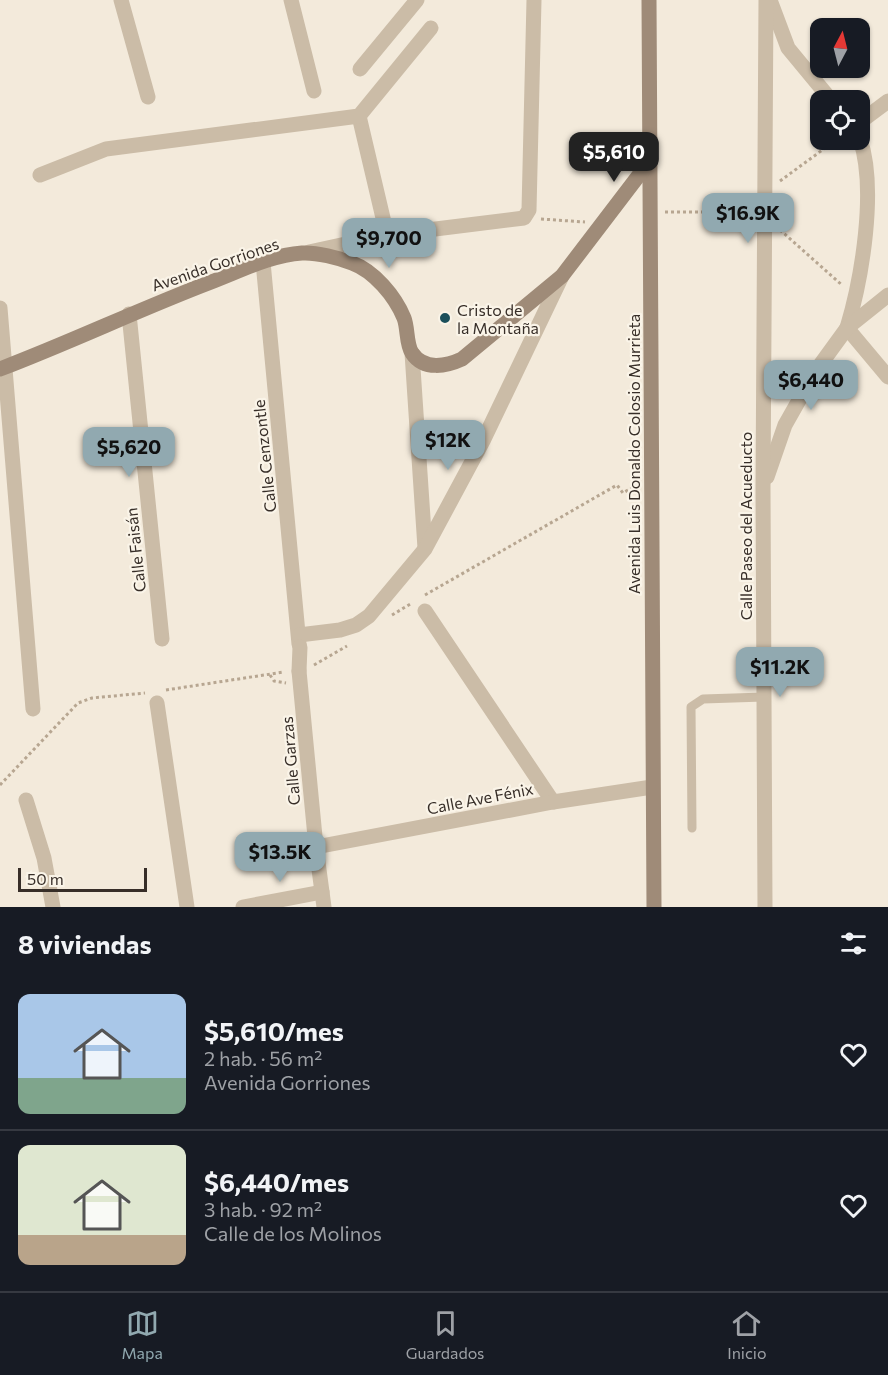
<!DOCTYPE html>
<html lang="es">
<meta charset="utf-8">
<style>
:root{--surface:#171b24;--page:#242831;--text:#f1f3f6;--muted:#9ea1a6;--line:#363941;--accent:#91a9b0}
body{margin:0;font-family:Commissioner,sans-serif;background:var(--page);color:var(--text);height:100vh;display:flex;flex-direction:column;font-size:22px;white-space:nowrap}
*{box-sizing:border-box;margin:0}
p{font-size:20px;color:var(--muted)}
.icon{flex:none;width:33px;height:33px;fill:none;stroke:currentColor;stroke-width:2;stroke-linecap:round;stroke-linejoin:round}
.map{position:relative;height:907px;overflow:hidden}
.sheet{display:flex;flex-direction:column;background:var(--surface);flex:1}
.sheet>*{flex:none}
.needle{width:39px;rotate:7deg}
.fabs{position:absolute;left:810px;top:18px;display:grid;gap:12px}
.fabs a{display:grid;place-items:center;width:60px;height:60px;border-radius:12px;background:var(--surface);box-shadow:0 2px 4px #0004;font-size:30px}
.scale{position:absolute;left:18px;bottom:15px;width:129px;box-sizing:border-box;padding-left:6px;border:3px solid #372e28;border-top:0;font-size:16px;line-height:21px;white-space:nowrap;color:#372e28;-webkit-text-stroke:4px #faf4e8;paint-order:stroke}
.price{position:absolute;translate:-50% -51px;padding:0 14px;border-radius:12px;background:var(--accent);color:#111;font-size:20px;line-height:39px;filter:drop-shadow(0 2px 3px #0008)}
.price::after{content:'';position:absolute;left:50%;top:36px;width:18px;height:14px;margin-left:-9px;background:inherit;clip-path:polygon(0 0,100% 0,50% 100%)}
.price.selected{background:#222;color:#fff}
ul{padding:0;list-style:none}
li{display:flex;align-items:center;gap:18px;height:150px;padding:0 18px}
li+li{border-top:2px solid var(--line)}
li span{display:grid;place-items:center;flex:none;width:168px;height:120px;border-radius:12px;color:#555}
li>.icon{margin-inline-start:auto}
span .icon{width:72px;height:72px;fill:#fffc;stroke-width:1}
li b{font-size:26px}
h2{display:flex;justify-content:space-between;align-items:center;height:72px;padding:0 18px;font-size:26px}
.dock{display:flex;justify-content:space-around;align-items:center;height:84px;border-top:2px solid var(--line);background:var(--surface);font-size:16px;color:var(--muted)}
.dock a{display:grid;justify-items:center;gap:3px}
.dock .selected{color:var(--accent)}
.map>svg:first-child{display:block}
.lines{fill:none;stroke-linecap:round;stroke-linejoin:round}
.path{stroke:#b7a691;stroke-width:3;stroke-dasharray:3 3;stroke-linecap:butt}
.lane{stroke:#cbbca7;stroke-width:9}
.street{stroke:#cbbca7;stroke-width:15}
.secondary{stroke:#9f8b78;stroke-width:15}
.street-bridge{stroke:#cbbca7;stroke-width:15}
.poi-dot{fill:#1b4f5a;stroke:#faf4e8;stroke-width:2}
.labels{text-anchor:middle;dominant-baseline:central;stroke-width:4.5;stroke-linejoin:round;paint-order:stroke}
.street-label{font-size:16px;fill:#372e28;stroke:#faf4e8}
.poi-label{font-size:16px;fill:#372e28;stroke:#faf4e8;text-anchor:start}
</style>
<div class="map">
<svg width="888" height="907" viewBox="0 0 888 907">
<rect width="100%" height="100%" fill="#f3eadb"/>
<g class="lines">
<g class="path">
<polyline points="780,181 836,140"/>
<polyline points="665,212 748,212"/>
<polyline points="541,219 585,222"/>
<polyline points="780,230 842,285"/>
<polyline points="425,595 617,485 623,493 635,486"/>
<polyline points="392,615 412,603"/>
<polyline points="314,665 347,646"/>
<polyline points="270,675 274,681 286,683"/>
<polyline points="166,690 284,672"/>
<polyline points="0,785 78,703 92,698 145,693"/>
</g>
<polyline class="lane" points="692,828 691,707 703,699 764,697"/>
<g class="street">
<polyline points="121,0 148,97"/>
<polyline points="291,0 314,91"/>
<polyline points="770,0 788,48 831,100"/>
<polyline points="360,69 417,0"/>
<polyline points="359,116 387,235"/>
<polyline points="860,122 888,101"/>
<polyline points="40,175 106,149 359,116 431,28"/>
<polyline points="309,252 387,235 524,218 529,210 534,0"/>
<polyline points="263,262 299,644"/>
<polyline points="0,308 33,709"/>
<polyline points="129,314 162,639"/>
<path d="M847,328c15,-50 30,-139 13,-189"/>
<polyline points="847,328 888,377"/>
<polyline points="412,353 425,548"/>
<polyline points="767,477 785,425 815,372 847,328 888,295"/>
<polyline points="425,611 553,802"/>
<polyline points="299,635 340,630 356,625 369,616 425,549 483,441 562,276"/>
<polyline points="299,671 316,847 324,907"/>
<polyline points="157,703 187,907"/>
<polyline points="26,800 44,858 53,907"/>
<polyline points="316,847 553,802 652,787"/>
<polyline points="243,907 322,892"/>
<polyline points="765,907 763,489 766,0"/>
</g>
<g class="secondary">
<polyline points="649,0 654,907"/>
<path d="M0,369c71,-27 140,-60 211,-87 29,-11 60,-27 91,-29 14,-1 37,5 50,10 22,8 43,33 52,55 4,10 2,26 8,35 12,18 35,13 50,6l100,-83 87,-114"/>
</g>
<polyline class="street-bridge" points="299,671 300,647"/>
</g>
<circle class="poi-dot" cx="445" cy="318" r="6"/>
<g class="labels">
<g class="street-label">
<text transform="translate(215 264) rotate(-19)">Avenida Gorriones</text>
<text transform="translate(633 454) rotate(-90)">Avenida Luis Donaldo Colosio Murrieta</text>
<text transform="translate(264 456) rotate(-96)">Calle Cenzontle</text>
<text transform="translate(745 526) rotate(-90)">Calle Paseo del Acueducto</text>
<text transform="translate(135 550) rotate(-96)">Calle Faisán</text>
<text transform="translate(290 761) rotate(-95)">Calle Garzas</text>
<text transform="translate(480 798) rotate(-11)">Calle Ave Fénix</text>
</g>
<g class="poi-label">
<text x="457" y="309">Cristo de<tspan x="457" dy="18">la Montaña</tspan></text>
</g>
</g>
</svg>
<div class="fabs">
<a><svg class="needle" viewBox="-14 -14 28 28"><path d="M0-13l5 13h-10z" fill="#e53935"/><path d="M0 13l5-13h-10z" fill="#9ea1a6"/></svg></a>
<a><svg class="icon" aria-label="locate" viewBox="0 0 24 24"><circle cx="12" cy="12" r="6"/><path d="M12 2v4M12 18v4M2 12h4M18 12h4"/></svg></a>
</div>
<div class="scale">50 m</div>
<b class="price selected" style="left:614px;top:183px">$5,610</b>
<b class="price" style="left:748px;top:244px">$16.9K</b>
<b class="price" style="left:389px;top:269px">$9,700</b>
<b class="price" style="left:811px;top:411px">$6,440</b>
<b class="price" style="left:448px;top:471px">$12K</b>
<b class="price" style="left:129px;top:478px">$5,620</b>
<b class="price" style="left:780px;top:698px">$11.2K</b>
<b class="price" style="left:280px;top:883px">$13.5K</b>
</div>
<section class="sheet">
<h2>8 viviendas<svg class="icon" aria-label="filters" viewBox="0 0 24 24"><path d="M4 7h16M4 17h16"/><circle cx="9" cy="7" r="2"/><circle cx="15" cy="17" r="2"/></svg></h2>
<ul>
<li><span style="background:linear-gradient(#a9c7e8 70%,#7fa58c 0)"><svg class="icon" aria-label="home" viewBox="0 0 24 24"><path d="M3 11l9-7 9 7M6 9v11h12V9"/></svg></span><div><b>$5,610/mes</b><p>2 hab. · 56 m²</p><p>Avenida Gorriones</p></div><svg class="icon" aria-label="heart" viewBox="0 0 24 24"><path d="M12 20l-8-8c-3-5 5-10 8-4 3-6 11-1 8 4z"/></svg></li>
<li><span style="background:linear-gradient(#dfe7d0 75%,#b9a48a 0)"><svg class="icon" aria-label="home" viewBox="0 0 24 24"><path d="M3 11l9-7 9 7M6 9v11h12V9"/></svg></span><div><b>$6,440/mes</b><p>3 hab. · 92 m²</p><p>Calle de los Molinos</p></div><svg class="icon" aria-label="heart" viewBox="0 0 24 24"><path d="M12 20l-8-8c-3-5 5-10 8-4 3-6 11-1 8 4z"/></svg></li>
</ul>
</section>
<nav class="dock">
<a class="selected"><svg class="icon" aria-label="map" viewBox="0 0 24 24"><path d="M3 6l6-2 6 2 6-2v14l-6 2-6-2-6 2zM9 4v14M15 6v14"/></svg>Mapa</a>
<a><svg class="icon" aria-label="saved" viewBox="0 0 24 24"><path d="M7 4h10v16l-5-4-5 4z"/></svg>Guardados</a>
<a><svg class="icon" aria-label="home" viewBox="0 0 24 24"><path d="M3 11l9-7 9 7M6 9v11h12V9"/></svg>Inicio</a>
</nav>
